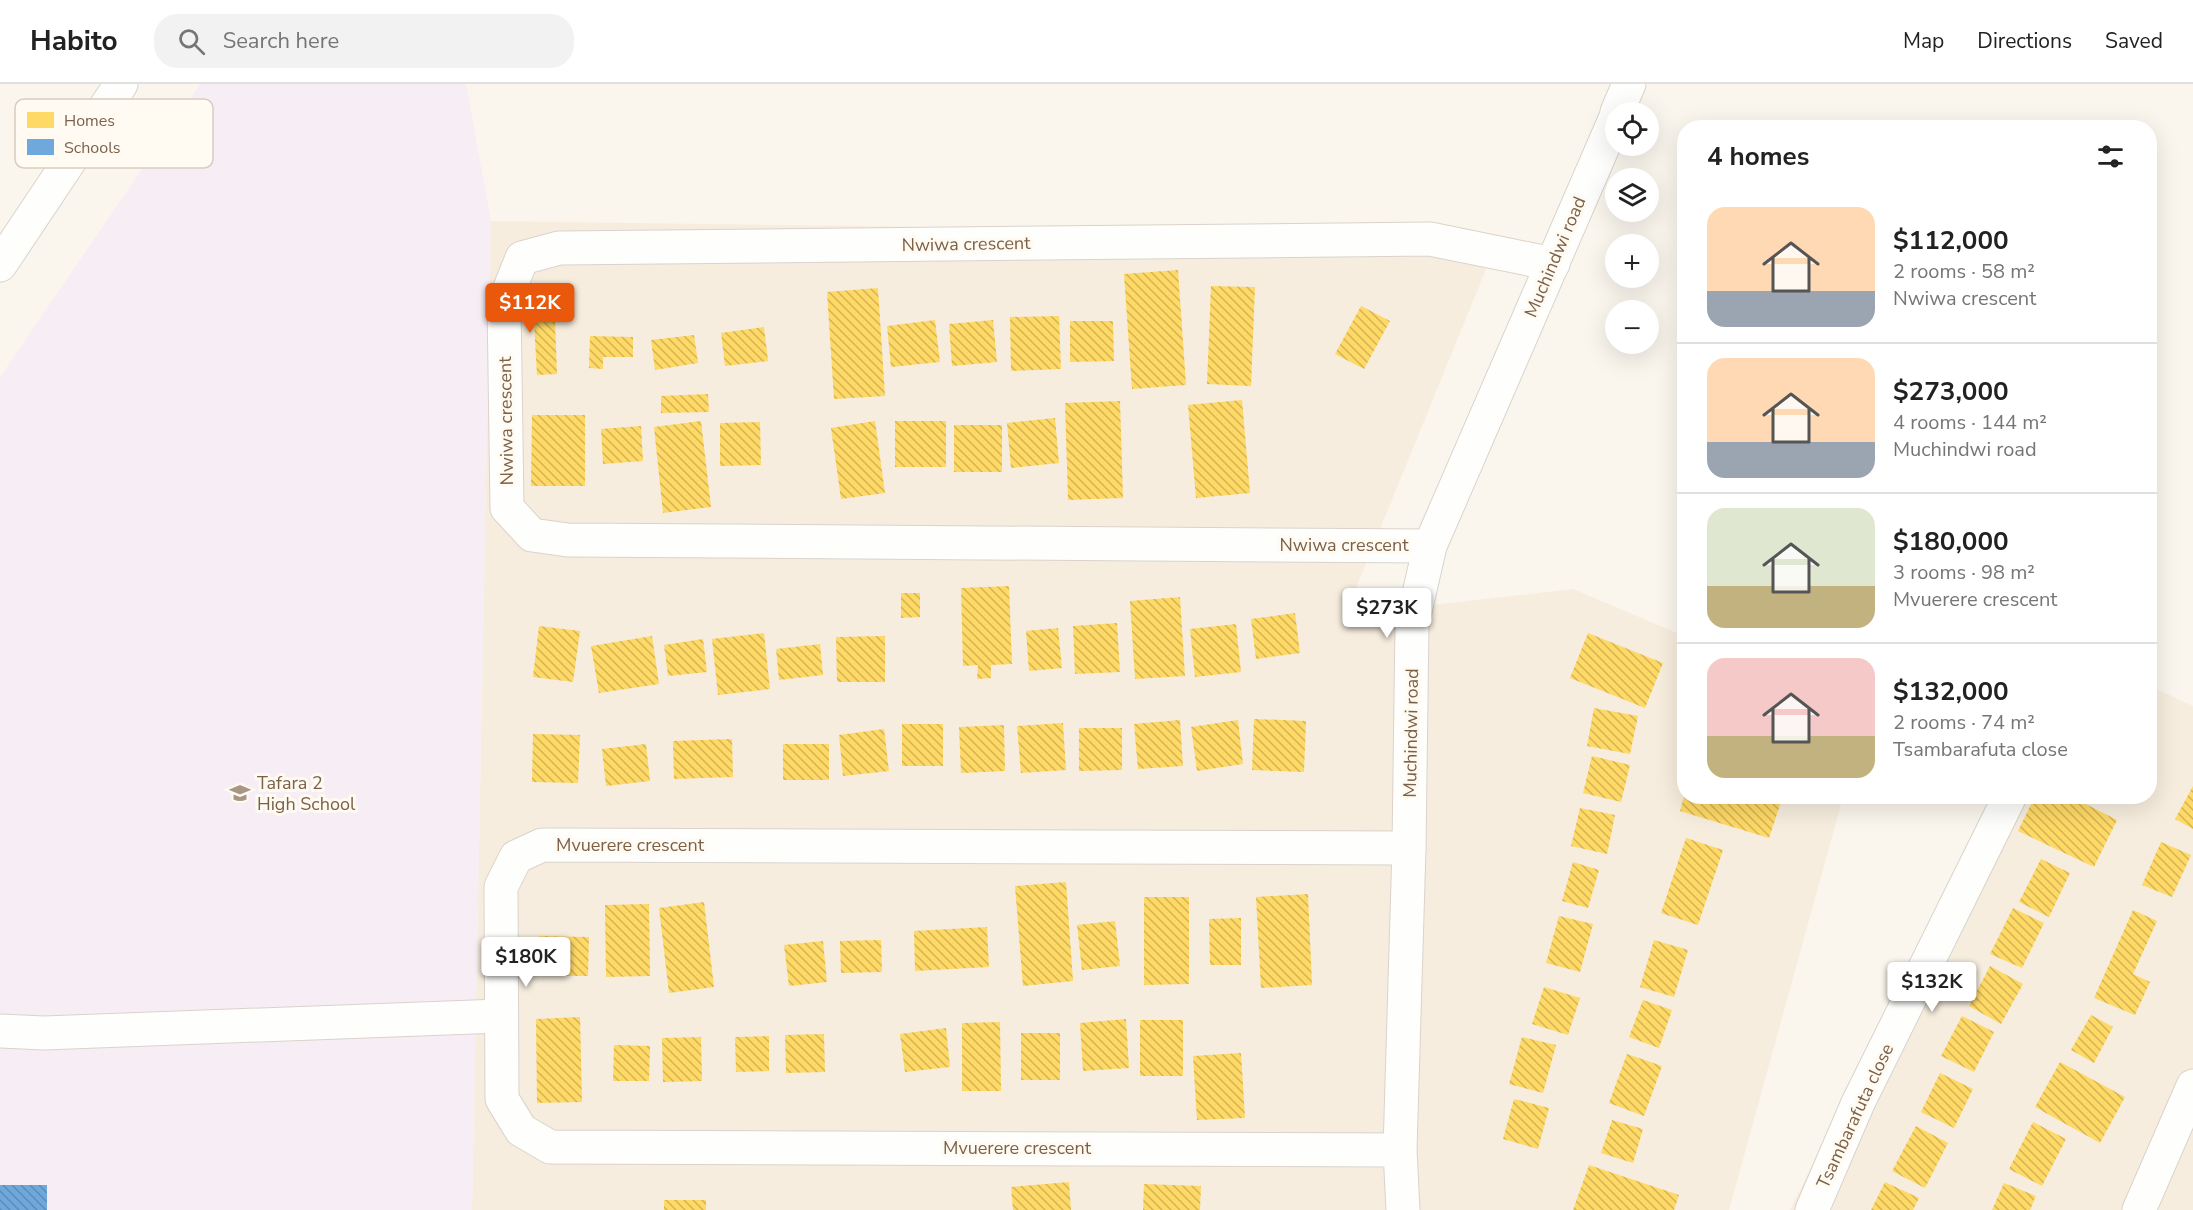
<!DOCTYPE html>
<meta charset="utf-8">
<style>
:root{--surface:#fff;--page:#f2f2f2;--text:#222;--muted:#767676;--line:#e0e0e0;--accent:#ea580c}
body{margin:0;font-family:"Nunito Sans",sans-serif;background:var(--page);color:var(--text);height:100vh;display:flex;flex-direction:column;font-size:22px;white-space:nowrap}
*{box-sizing:border-box;margin:0}
p{font-size:20px;color:var(--muted)}
.icon{flex:none;width:33px;height:33px;fill:none;stroke:currentColor;stroke-width:2;stroke-linecap:round;stroke-linejoin:round}
.map{position:relative;flex:1;overflow:hidden}
.side{position:absolute;left:1677px;top:36px;width:480px;height:684px;display:flex;flex-direction:column;background:var(--surface);border-radius:24px;box-shadow:0 6px 24px #0002}
.side>*{flex:none}
.controls{position:absolute;left:1605px;top:18px;display:grid;gap:12px}
.controls a{display:grid;place-items:center;width:54px;height:54px;border-radius:50%;background:var(--surface);box-shadow:0 6px 24px #0002;font-size:30px}
.price{position:absolute;translate:-50% -51px;padding:0 14px;border-radius:6px;background:#fff;color:#222;font-size:20px;line-height:39px;filter:drop-shadow(0 2px 3px #0008)}
.price::after{content:'';position:absolute;left:50%;top:36px;width:18px;height:14px;margin-left:-9px;background:inherit;clip-path:polygon(0 0,100% 0,50% 100%)}
.price.on{background:var(--accent);color:#fff}
ul{padding:0;list-style:none}
li{display:flex;align-items:center;gap:18px;height:150px;padding:0 30px}
li+li{border-top:2px solid var(--line)}
li span{display:grid;place-items:center;flex:none;width:168px;height:120px;border-radius:18px;color:#555}
li>.icon{margin-inline-start:auto}
span .icon{width:72px;height:72px;fill:#fffc;stroke-width:1}
li b{font-size:26px}
h2{display:flex;justify-content:space-between;align-items:center;height:72px;padding:0 30px;font-size:26px}
header{display:flex;align-items:center;gap:36px;box-sizing:border-box;height:84px;padding:0 30px;background:var(--surface);border-bottom:2px solid var(--line)}
header strong{font-size:28px}
nav{display:flex;gap:33px;margin-inline-start:auto;font-size:21px}
.search{width:420px;height:54px;background:var(--page);display:flex;align-items:center;gap:15px;box-sizing:border-box;padding:0 21px;border-radius:24px;color:var(--muted);font-size:22px}
.map>svg:first-child{display:block}
.residential{fill:#f6edde}
.education{fill:#f7edf5}
.homes{fill:url(#homes-back-hatch)}
.schools{fill:url(#schools-back-hatch)}
.lines{fill:none;stroke-linecap:round;stroke-linejoin:round}
.minor-casing{stroke:#dad3cc;stroke-width:35}
.minor{stroke:#fefefc;stroke-width:33}
.labels{text-anchor:middle;dominant-baseline:central;stroke-width:6;stroke-linejoin:round;paint-order:stroke}
.street-label{font-size:18px;fill:#7c6149;stroke:#fffbf2}
.poi-label{font-size:18px;fill:#7c6149;stroke:#fffbf2;text-anchor:start}
.key{fill:#fffbf2;stroke:#d8cdbf;stroke-width:1.5}
.key-label{font-size:16px;fill:#7c6149}
</style>
<header>
<strong>Habito</strong>
<div class="search"><svg class="icon" aria-label="search" viewBox="0 0 24 24"><circle cx="10" cy="10" r="6"/><path d="M15 15l6 6"/></svg>Search here</div>
<nav><a>Map</a><a>Directions</a><a>Saved</a></nav>
</header>
<div class="map">
<svg width="2193" height="1126" viewBox="0 0 2193 1126">
<defs>
<pattern id="homes-back-hatch" width="6" height="6" patternUnits="userSpaceOnUse" patternTransform="scale(1.5)"><rect width="6" height="6" fill="#ffd966"/><path d="M-1 5l2 2M0 0l6 6M5-1l2 2" fill="none" stroke="#d3b356"/></pattern>
<pattern id="schools-back-hatch" width="6" height="6" patternUnits="userSpaceOnUse" patternTransform="scale(1.5)"><rect width="6" height="6" fill="#6fa8dc"/><path d="M-1 5l2 2M0 0l6 6M5-1l2 2" fill="none" stroke="#608cb4"/></pattern>
</defs>
<rect width="100%" height="100%" fill="#faf6ee"/>
<g class="residential">
<polygon points="491,137 1500,151 1345,531 1573,505 1684,552 1684,712 1843,713 1729,1126 472,1126"/>
<polygon points="2150,602 2193,622 2193,1126 1790,1126 1995,713 2150,712"/>
</g>
<polygon class="education" points="200,0 466,0 491,137 472,1126 0,1126 0,293"/>
<g class="homes">
<polygon points="1178,186 1186,301 1132,305 1124,190"/>
<polygon points="1211,202 1255,203 1251,302 1207,300"/>
<polygon points="878,204 885,312 834,315 827,208"/>
<polygon points="1361,222 1390,237 1364,285 1335,270"/>
<polygon points="1059,232 1061,285 1011,287 1010,233"/>
<polygon points="935,236 940,278 891,283 887,242"/>
<polygon points="993,236 997,278 952,282 949,240"/>
<polygon points="1070,237 1113,237 1114,277 1070,278"/>
<polygon points="534,238 555,238 557,290 537,291"/>
<polygon points="764,243 768,277 725,282 721,249"/>
<polygon points="694,251 698,279 655,286 651,256"/>
<polygon points="590,252 633,253 633,273 603,273 603,285 589,284"/>
<polygon points="708,310 709,328 661,329 661,312"/>
<polygon points="1242,316 1250,409 1196,414 1188,321"/>
<polygon points="1120,317 1123,414 1068,416 1065,319"/>
<polygon points="532,331 585,331 585,402 531,402"/>
<polygon points="1055,334 1059,379 1011,384 1007,339"/>
<polygon points="701,337 711,423 663,429 654,343"/>
<polygon points="875,337 885,409 841,415 831,344"/>
<rect x="895" y="337" width="51" height="46"/>
<polygon points="760,338 761,381 720,382 720,339"/>
<rect x="954" y="341" width="48" height="47"/>
<polygon points="641,342 643,377 603,380 601,345"/>
<polygon points="1009,502 1012,580 991,581 991,594 977,595 978,581 963,582 961,504"/>
<polygon points="901,509 920,509 920,533 901,534"/>
<polygon points="1180,513 1185,592 1135,595 1130,517"/>
<polygon points="1295,529 1300,569 1256,575 1251,535"/>
<polygon points="1117,539 1120,588 1075,590 1073,542"/>
<polygon points="1236,540 1241,588 1195,593 1190,545"/>
<polygon points="539,542 580,547 573,598 533,593"/>
<polygon points="1058,544 1062,584 1029,587 1026,547"/>
<polygon points="764,549 770,605 718,611 712,555"/>
<polygon points="1588,549 1663,579 1645,624 1570,594"/>
<polygon points="652,552 659,600 599,609 591,562"/>
<polygon points="885,552 885,598 837,598 836,553"/>
<polygon points="703,555 707,588 668,592 664,561"/>
<polygon points="820,560 823,591 779,596 776,565"/>
<polygon points="1594,624 1638,632 1630,670 1587,662"/>
<polygon points="1254,635 1306,637 1304,688 1252,686"/>
<polygon points="1180,636 1183,682 1138,685 1134,640"/>
<polygon points="1238,636 1243,680 1197,687 1191,643"/>
<polygon points="1063,639 1066,686 1021,689 1017,642"/>
<rect x="902" y="640" width="41" height="42"/>
<polygon points="1004,641 1005,687 961,689 959,643"/>
<polygon points="1079,644 1122,644 1122,686 1079,687"/>
<polygon points="884,645 889,687 843,692 839,651"/>
<polygon points="533,650 580,651 578,699 532,698"/>
<polygon points="732,655 733,693 674,695 673,657"/>
<polygon points="646,660 650,697 606,702 602,665"/>
<rect x="783" y="660" width="46" height="36"/>
<polygon points="1592,672 1630,681 1621,718 1583,709"/>
<polygon points="2193,702 2193,745 2175,735"/>
<polygon points="1684,712 1783,712 1769,754 1680,727"/>
<polygon points="2035,712 2070,712 2117,736 2094,783 2018,747"/>
<polygon points="1580,724 1615,731 1607,770 1571,762"/>
<polygon points="1686,754 1723,766 1698,841 1661,829"/>
<polygon points="2161,758 2191,771 2172,813 2142,801"/>
<polygon points="2041,775 2070,789 2049,833 2019,818"/>
<polygon points="1573,778 1599,786 1588,824 1562,817"/>
<polygon points="1066,798 1073,897 1023,902 1015,802"/>
<polygon points="1308,810 1312,901 1261,904 1256,813"/>
<polygon points="1144,813 1189,813 1189,900 1144,901"/>
<polygon points="704,818 714,903 669,909 659,824"/>
<polygon points="649,820 650,892 606,893 605,821"/>
<polygon points="2013,824 2044,839 2022,884 1990,870"/>
<polygon points="2133,826 2157,837 2133,890 2150,898 2135,931 2094,914"/>
<polygon points="1559,832 1593,840 1580,888 1546,879"/>
<polygon points="1241,834 1241,881 1210,881 1209,835"/>
<polygon points="1115,837 1120,882 1082,886 1077,841"/>
<polygon points="987,843 989,883 915,887 914,847"/>
<polygon points="539,852 589,853 588,892 539,892"/>
<polygon points="881,856 882,888 841,889 840,857"/>
<polygon points="1654,856 1688,866 1674,913 1640,903"/>
<polygon points="823,857 827,898 789,902 784,861"/>
<polygon points="1990,882 2023,900 2001,940 1969,922"/>
<polygon points="1544,903 1580,914 1568,951 1532,940"/>
<polygon points="1643,916 1672,926 1659,964 1629,953"/>
<polygon points="2091,931 2113,943 2094,979 2071,966"/>
<polygon points="1962,932 1994,948 1974,988 1941,972"/>
<polygon points="580,933 582,1018 537,1019 536,935"/>
<polygon points="1126,935 1129,984 1083,987 1080,939"/>
<rect x="1140" y="936" width="43" height="56"/>
<polygon points="1000,938 1001,1007 962,1007 962,939"/>
<polygon points="946,944 950,983 905,988 900,950"/>
<rect x="1021" y="949" width="39" height="47"/>
<polygon points="824,950 825,988 786,989 785,951"/>
<polygon points="769,952 769,987 736,988 735,953"/>
<polygon points="701,953 702,997 663,998 662,954"/>
<polygon points="1522,953 1556,961 1543,1009 1509,1000"/>
<polygon points="614,961 650,962 649,997 613,997"/>
<polygon points="1241,969 1245,1034 1197,1036 1193,972"/>
<polygon points="1627,970 1662,982 1644,1032 1609,1019"/>
<polygon points="2060,978 2125,1013 2100,1059 2035,1023"/>
<polygon points="1940,989 1973,1005 1954,1044 1921,1028"/>
<polygon points="1514,1015 1549,1024 1538,1065 1503,1055"/>
<polygon points="1612,1036 1643,1045 1633,1079 1601,1069"/>
<polygon points="2033,1038 2066,1055 2042,1102 2009,1085"/>
<polygon points="1916,1042 1948,1059 1925,1104 1892,1087"/>
<polygon points="1589,1081 1679,1111 1674,1126 1573,1126"/>
<polygon points="1069,1098 1071,1126 1013,1126 1011,1103"/>
<polygon points="1885,1098 1919,1114 1913,1126 1871,1126"/>
<polygon points="2004,1099 2036,1112 2030,1126 1992,1126"/>
<polygon points="1144,1100 1201,1102 1200,1126 1143,1126"/>
<rect x="664" y="1116" width="42" height="10"/>
</g>
<rect class="schools" x="0" y="1101" width="47" height="25"/>
<g class="lines">
<g class="minor-casing">
<g id="minor">
<polyline points="1617,28 1629,0"/>
<polyline points="0,181 121,0"/>
<polyline points="1430,462 568,456 532,451 507,424 504,219 522,174 559,164 1430,155 1553,180"/>
<polyline points="0,947 44,949 500,932"/>
<polyline points="1400,1066 550,1063 521,1046 502,1015 501,803 516,773 542,761 1409,764"/>
<polyline points="1403,1126 1400,1066 1409,764 1412,540 1430,462 1616,33"/>
<polyline points="1812,1126 1858,1019 2010,712"/>
<polyline points="2139,1126 2193,1002"/>
</g>
</g>
<use href="#minor" class="minor"/>
</g>
<defs>
<g id="school-bare" transform="scale(1.62)"><path d="M0-5L7-2L0 1L-7-2ZM-4 1L0 2.5L4 1V4Q0 6-4 4Z" fill="#a89583" stroke="#fffbf2" stroke-width="2.5" paint-order="stroke"/></g>
</defs>
<g fill-rule="evenodd">
<use href="#school-bare" x="240" y="709"/>
</g>
<g class="labels">
<g class="street-label">
<text transform="translate(966 160) rotate(-1)">Nwiwa crescent</text>
<text transform="translate(1555 173) rotate(-67)">Muchindwi road</text>
<text transform="translate(506 337) rotate(-91)">Nwiwa crescent</text>
<text x="1344" y="461">Nwiwa crescent</text>
<text transform="translate(1411 649) rotate(-89)">Muchindwi road</text>
<text x="630" y="761">Mvuerere crescent</text>
<text transform="translate(1855 1032) rotate(-65)">Tsambarafuta close</text>
<text x="1017" y="1064">Mvuerere crescent</text>
</g>
<g class="poi-label">
<text x="257" y="699">Tafara 2<tspan x="257" dy="21">High School</tspan></text>
</g>
</g>
<rect x="15" y="15" width="198" height="69" rx="9" class="key"/>
<rect x="27" y="28" width="27" height="16" fill="#ffd966"/>
<rect x="27" y="55" width="27" height="16" fill="#6fa8dc"/>
<g class="key-label">
<text x="64" y="42">Homes</text>
<text x="64" y="69">Schools</text>
</g>
</svg>
<div class="controls">
<a><svg class="icon" aria-label="locate" viewBox="0 0 24 24"><circle cx="12" cy="12" r="6"/><path d="M12 2v4M12 18v4M2 12h4M18 12h4"/></svg></a>
<a><svg class="icon" aria-label="layers" viewBox="0 0 24 24"><path d="M12 4l9 5-9 5-9-5zM3 14l9 5 9-5"/></svg></a>
<a>+</a>
<a>−</a>
</div>
<b class="price on" style="left:530px;top:250px">$112K</b>
<b class="price" style="left:1387px;top:555px">$273K</b>
<b class="price" style="left:526px;top:904px">$180K</b>
<b class="price" style="left:1932px;top:929px">$132K</b>
<section class="side">
<h2>4 homes<svg class="icon" aria-label="filters" viewBox="0 0 24 24"><path d="M4 7h16M4 17h16"/><circle cx="9" cy="7" r="2"/><circle cx="15" cy="17" r="2"/></svg></h2>
<ul>
<li><span style="background:linear-gradient(#ffd9b3 70%,#9aa5b1 0)"><svg class="icon" aria-label="home" viewBox="0 0 24 24"><path d="M3 11l9-7 9 7M6 9v11h12V9"/></svg></span><div><b>$112,000</b><p>2 rooms · 58 m²</p><p>Nwiwa crescent</p></div></li>
<li><span style="background:linear-gradient(#ffd9b3 70%,#9aa5b1 0)"><svg class="icon" aria-label="home" viewBox="0 0 24 24"><path d="M3 11l9-7 9 7M6 9v11h12V9"/></svg></span><div><b>$273,000</b><p>4 rooms · 144 m²</p><p>Muchindwi road</p></div></li>
<li><span style="background:linear-gradient(#dfe7d0 65%,#c2b280 0)"><svg class="icon" aria-label="home" viewBox="0 0 24 24"><path d="M3 11l9-7 9 7M6 9v11h12V9"/></svg></span><div><b>$180,000</b><p>3 rooms · 98 m²</p><p>Mvuerere crescent</p></div></li>
<li><span style="background:linear-gradient(#f6c9c9 65%,#c2b280 0)"><svg class="icon" aria-label="home" viewBox="0 0 24 24"><path d="M3 11l9-7 9 7M6 9v11h12V9"/></svg></span><div><b>$132,000</b><p>2 rooms · 74 m²</p><p>Tsambarafuta close</p></div></li>
</ul>
</section>
</div>
